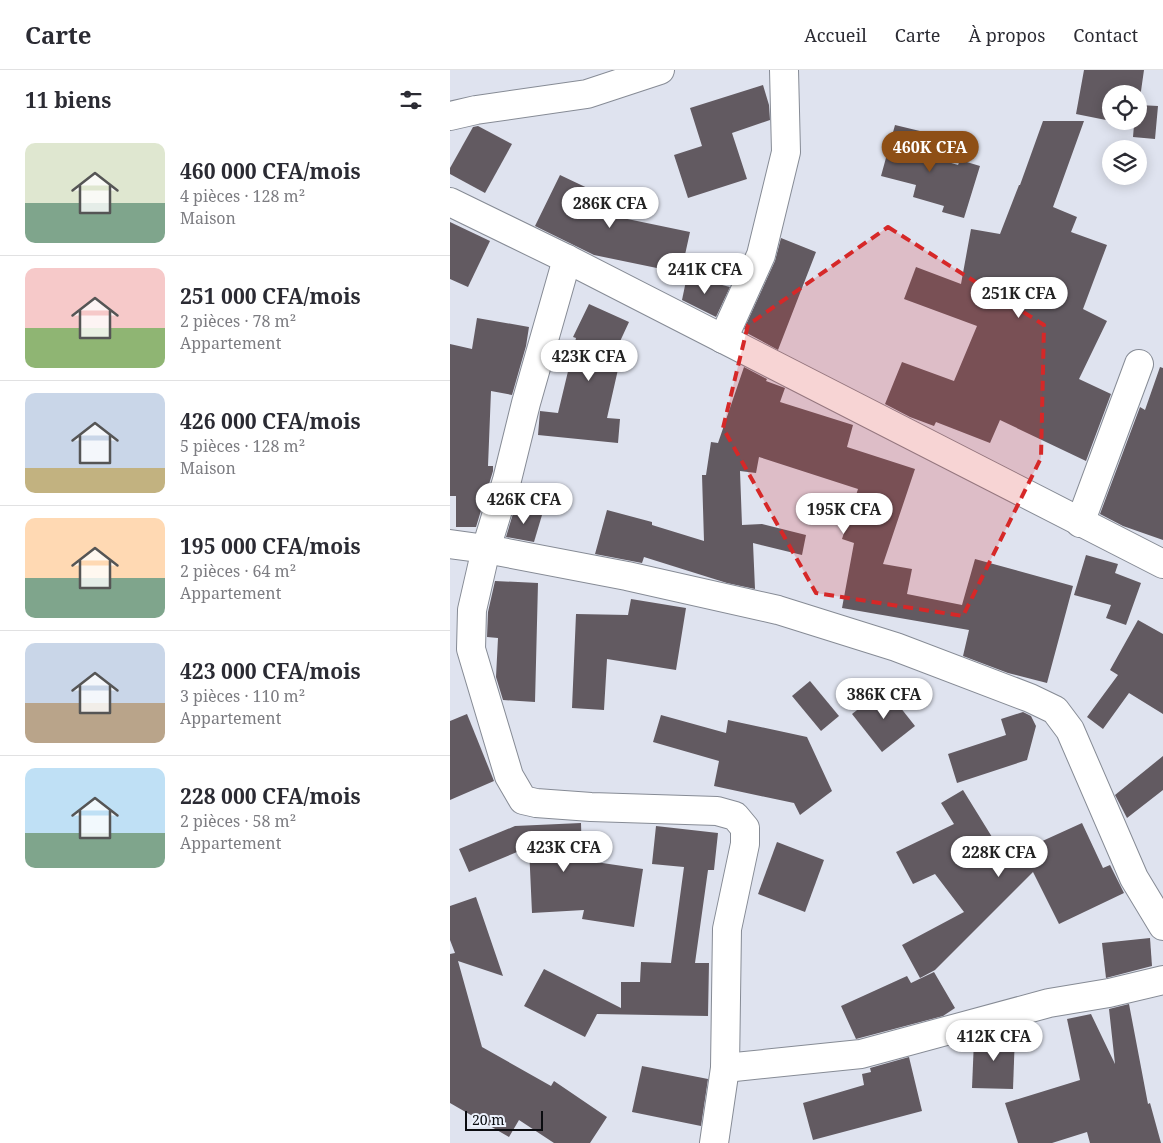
<!DOCTYPE html>
<html lang="fr">
<meta charset="utf-8">
<style>
:root{--surface:#fff;--page:#f2f2f3;--text:#2b2b33;--muted:#7c7c81;--line:#e1e1e2;--accent:#8e4f16}
body{margin:0;font-family:"Noto Serif",serif;background:var(--page);color:var(--text);height:100vh;display:flex;flex-direction:column;font-size:19px;white-space:nowrap}
*{box-sizing:border-box;margin:0}
p{font-size:16px;color:var(--muted)}
.icon{flex:none;width:28px;height:28px;fill:none;stroke:currentColor;stroke-width:2;stroke-linecap:round;stroke-linejoin:round}
.map{position:relative;flex:1;overflow:hidden}
.details{display:flex;flex-direction:column;background:var(--surface);width:450px}
.details>*{flex:none}
.tools{position:absolute;left:652px;top:15px;display:grid;gap:10px}
.tools a{display:grid;place-items:center;width:45px;height:45px;border-radius:50%;background:var(--surface);box-shadow:0 2px 12px #0003;font-size:25px}
.scale{position:absolute;left:15px;bottom:12px;width:78px;box-sizing:border-box;padding-left:5px;border:2px solid #0b0c10;border-top:0;font-size:14px;line-height:18px;white-space:nowrap;color:#0b0c10;-webkit-text-stroke:4px #ecf1fc;paint-order:stroke}
.price{position:absolute;translate:-50% -42px;padding:0 11px;border-radius:18px;background:#fff;color:#222;font-size:16px;line-height:32px;filter:drop-shadow(0 1px 2px #0008)}
.price::after{content:'';position:absolute;left:50%;top:30px;width:15px;height:11px;margin-left:-8px;background:inherit;clip-path:polygon(0 0,100% 0,50% 100%)}
.price.active{background:var(--accent);color:#fff}
ul{padding:0;list-style:none}
li{display:flex;align-items:center;gap:15px;height:125px;padding:0 25px}
li+li{border-top:1px solid var(--line)}
li span{display:grid;place-items:center;flex:none;width:140px;height:100px;border-radius:10px;color:#555}
li>.icon{margin-inline-start:auto}
span .icon{width:60px;height:60px;fill:#fffc;stroke-width:1}
li b{font-size:21px}
h2{display:flex;justify-content:space-between;align-items:center;height:60px;padding:0 25px;font-size:21px}
header{display:flex;align-items:center;gap:30px;box-sizing:border-box;height:70px;padding:0 25px;background:var(--surface);border-bottom:1px solid var(--line)}
header strong{font-size:24px}
nav{display:flex;gap:28px;margin-inline-start:auto;font-size:18px}
main{display:flex;flex:1;min-height:0}
.map>svg:first-child{display:block}
.building{fill:#625a61}
.lines{fill:none;stroke-linecap:round;stroke-linejoin:round}
.minor-casing{stroke:#868b95;stroke-width:30}
.minor{stroke:#fff;stroke-width:28}
.marked{fill:#d62828;fill-opacity:0.2;stroke:#d62828;stroke-width:4;stroke-dasharray:10 6;stroke-linejoin:round}
</style>
<header>
<strong>Carte</strong>
<nav><a>Accueil</a><a>Carte</a><a>À propos</a><a>Contact</a></nav>
</header>
<main>
<section class="details">
<h2>11 biens<svg class="icon" aria-label="filters" viewBox="0 0 24 24"><path d="M4 7h16M4 17h16"/><circle cx="9" cy="7" r="2"/><circle cx="15" cy="17" r="2"/></svg></h2>
<ul>
<li><span style="background:linear-gradient(#dfe7d0 60%,#7fa58c 0)"><svg class="icon" aria-label="home" viewBox="0 0 24 24"><path d="M3 11l9-7 9 7M6 9v11h12V9"/></svg></span><div><b>460 000 CFA/mois</b><p>4 pièces · 128 m²</p><p>Maison</p></div></li>
<li><span style="background:linear-gradient(#f6c9c9 60%,#8fb573 0)"><svg class="icon" aria-label="home" viewBox="0 0 24 24"><path d="M3 11l9-7 9 7M6 9v11h12V9"/></svg></span><div><b>251 000 CFA/mois</b><p>2 pièces · 78 m²</p><p>Appartement</p></div></li>
<li><span style="background:linear-gradient(#c9d6e8 75%,#c2b280 0)"><svg class="icon" aria-label="home" viewBox="0 0 24 24"><path d="M3 11l9-7 9 7M6 9v11h12V9"/></svg></span><div><b>426 000 CFA/mois</b><p>5 pièces · 128 m²</p><p>Maison</p></div></li>
<li><span style="background:linear-gradient(#ffd9b3 60%,#7fa58c 0)"><svg class="icon" aria-label="home" viewBox="0 0 24 24"><path d="M3 11l9-7 9 7M6 9v11h12V9"/></svg></span><div><b>195 000 CFA/mois</b><p>2 pièces · 64 m²</p><p>Appartement</p></div></li>
<li><span style="background:linear-gradient(#c9d6e8 60%,#b9a48a 0)"><svg class="icon" aria-label="home" viewBox="0 0 24 24"><path d="M3 11l9-7 9 7M6 9v11h12V9"/></svg></span><div><b>423 000 CFA/mois</b><p>3 pièces · 110 m²</p><p>Appartement</p></div></li>
<li><span style="background:linear-gradient(#bfe0f5 65%,#7fa58c 0)"><svg class="icon" aria-label="home" viewBox="0 0 24 24"><path d="M3 11l9-7 9 7M6 9v11h12V9"/></svg></span><div><b>228 000 CFA/mois</b><p>2 pièces · 58 m²</p><p>Appartement</p></div></li>
</ul>
</section>
<div class="map">
<svg width="713" height="1073" viewBox="0 0 713 1073">
<rect width="100%" height="100%" fill="#dfe3ef"/>
<g class="building">
<polygon points="634,0 694,0 689,35 689,24 661,24 661,51 626,44"/>
<polygon points="313,15 319,35 320,50 282,63 297,109 238,128 224,85 252,76 240,38"/>
<polygon points="689,35 708,36 705,69 683,67 684,55 663,51 689,51"/>
<polygon points="593,51 634,51 603,137 627,147 621,162 657,175 633,239 657,251 629,309 661,324 636,391 550,350 540,373 486,352 484,356 460,347 435,334 452,292 504,311 527,256 454,229 466,197 511,214 521,159 550,164 569,115 570,115"/>
<polygon points="445,55 474,62 468,83 508,95 510,90 530,96 514,148 492,142 494,136 463,127 466,115 431,106"/>
<polygon points="28,56 62,74 35,123 0,104 0,98 23,57"/>
<polygon points="110,105 169,133 163,146 240,162 231,203 144,185 85,156"/>
<polygon points="0,152 40,171 18,217 0,209"/>
<polygon points="331,168 366,182 328,280 295,262 296,260 294,259 325,191"/>
<polygon points="237,206 280,217 266,247 232,230"/>
<polygon points="139,234 179,252 160,293 169,295 157,348 170,349 168,373 88,365 90,341 108,343 126,268 123,267"/>
<polygon points="27,248 79,257 76,276 62,325 41,321 38,396 43,396 43,401 26,457 6,457 6,426 0,426 0,274 22,279"/>
<polygon points="294,297 317,309 316,311 335,318 330,332 403,355 397,377 465,399 433,494 462,499 457,524 512,535 525,489 623,516 597,613 558,603 513,586 519,560 392,538 404,473 392,469 408,419 309,387 306,403 290,401 292,455 312,454 356,465 352,485 303,473 305,519 277,513 194,487 192,493 145,484 157,440 202,452 202,455 254,471 252,405 256,405 261,372 268,373"/>
<polygon points="710,297 713,298 713,470 673,456 650,444 690,337 695,340"/>
<polygon points="65,437 92,445 84,472 56,467"/>
<polygon points="636,485 668,494 665,503 691,513 676,555 656,548 661,535 624,525"/>
<polygon points="45,511 88,513 85,632 53,630 46,607 48,568 37,567 38,542"/>
<polygon points="181,529 236,538 226,600 157,589 154,640 122,638 126,544 178,545"/>
<polygon points="688,550 713,564 713,644 679,623 653,659 637,647 668,605 660,600"/>
<polygon points="360,611 389,646 371,661 342,626"/>
<polygon points="435,618 465,656 432,682 402,644"/>
<polygon points="573,642 581,646 586,656 577,690 507,713 498,684 556,665 551,649"/>
<polygon points="17,644 44,711 0,730 0,651"/>
<polygon points="211,645 276,663 278,650 357,667 382,721 350,745 344,733 264,716 269,691 203,672"/>
<polygon points="713,686 713,720 677,748 665,725"/>
<polygon points="513,720 555,788 632,753 653,798 660,795 674,823 609,854 583,802 485,900 470,908 452,875 514,842 485,804 463,814 446,782 504,754 491,733"/>
<polygon points="131,753 132,790 193,799 184,857 132,849 134,840 82,843 79,777 19,802 9,779 65,756"/>
<polygon points="206,756 268,763 264,800 258,800 245,893 259,893 258,946 147,944 135,967 74,936 94,899 171,938 171,912 190,912 191,892 221,893 234,797 202,794"/>
<polygon points="327,772 374,790 355,842 308,824"/>
<polygon points="26,827 53,906 8,891 32,977 101,1016 104,1011 157,1047 140,1073 104,1073 69,1050 59,1067 0,1033 0,884 5,883 0,870 0,836"/>
<polygon points="700,868 702,896 656,908 652,873"/>
<polygon points="484,902 505,938 493,946 406,969 391,936 457,906 461,913"/>
<polygon points="679,934 698,1034 700,1033 711,1073 640,1073 637,1062 602,1073 568,1073 555,1033 630,1010 617,949 641,944 665,994 659,939"/>
<polygon points="544,964 565,964 563,1019 522,1018 524,970"/>
<polygon points="459,987 472,1041 363,1070 353,1033 414,1015 412,1004 421,1002 420,998"/>
<polygon points="192,996 258,1009 251,1056 182,1042"/>
</g>
<g class="lines">
<g class="minor-casing">
<g id="minor">
<polyline points="0,46 26,40 137,24 210,0"/>
<polyline points="0,132 117,189 713,494"/>
<polyline points="117,189 76,333 57,410 36,479 22,540 21,579 59,706 73,730 86,733 141,737 267,741 285,746 295,758 295,774 277,859 275,998 264,1073"/>
<polyline points="273,269 311,185 336,82 334,0"/>
<polyline points="630,453 689,294"/>
<polyline points="0,474 36,479 177,506 328,540 446,577 580,628 605,640 620,660 684,808 713,856"/>
<polyline points="275,998 411,984 599,933 659,923 713,910"/>
</g>
</g>
<use href="#minor" class="minor"/>
</g>
<path class="marked" d="M438,157l156,98 -3,133 -78,158 -147,-23 -93,-165 25,-103z"/>
</svg>
<div class="tools">
<a><svg class="icon" aria-label="locate" viewBox="0 0 24 24"><circle cx="12" cy="12" r="6"/><path d="M12 2v4M12 18v4M2 12h4M18 12h4"/></svg></a>
<a><svg class="icon" aria-label="layers" viewBox="0 0 24 24"><path d="M12 4l9 5-9 5-9-5zM3 14l9 5 9-5"/></svg></a>
</div>
<div class="scale">20 m</div>
<b class="price active" style="left:480px;top:103px">460K CFA</b>
<b class="price" style="left:160px;top:159px">286K CFA</b>
<b class="price" style="left:255px;top:225px">241K CFA</b>
<b class="price" style="left:569px;top:249px">251K CFA</b>
<b class="price" style="left:139px;top:312px">423K CFA</b>
<b class="price" style="left:74px;top:455px">426K CFA</b>
<b class="price" style="left:394px;top:465px">195K CFA</b>
<b class="price" style="left:434px;top:650px">386K CFA</b>
<b class="price" style="left:114px;top:803px">423K CFA</b>
<b class="price" style="left:549px;top:808px">228K CFA</b>
<b class="price" style="left:544px;top:992px">412K CFA</b>
</div>
</main>
